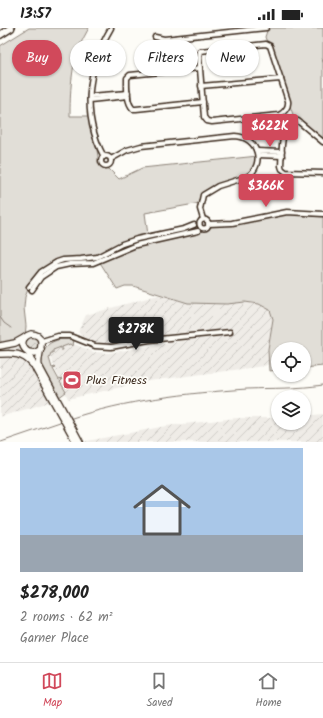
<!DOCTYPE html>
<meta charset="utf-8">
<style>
:root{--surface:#fff;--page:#f2f2f2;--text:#222;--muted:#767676;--line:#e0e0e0;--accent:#d1495b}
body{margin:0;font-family:Kalam,sans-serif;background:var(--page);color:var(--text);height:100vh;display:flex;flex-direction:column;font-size:15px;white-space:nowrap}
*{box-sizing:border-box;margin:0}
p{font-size:13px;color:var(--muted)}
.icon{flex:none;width:22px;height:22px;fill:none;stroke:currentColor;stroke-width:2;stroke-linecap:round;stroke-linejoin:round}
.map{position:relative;height:414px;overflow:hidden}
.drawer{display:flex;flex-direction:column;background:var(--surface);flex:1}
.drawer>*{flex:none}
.top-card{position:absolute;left:12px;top:12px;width:299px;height:36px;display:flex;gap:8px}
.buttons{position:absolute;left:271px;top:314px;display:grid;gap:8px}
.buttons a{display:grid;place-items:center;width:40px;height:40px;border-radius:50%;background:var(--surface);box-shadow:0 1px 3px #0004;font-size:20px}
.price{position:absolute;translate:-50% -34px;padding:0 9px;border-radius:4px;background:var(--accent);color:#fff;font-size:13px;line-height:26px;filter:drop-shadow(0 1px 2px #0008)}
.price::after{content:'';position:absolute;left:50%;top:24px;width:12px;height:9px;margin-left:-6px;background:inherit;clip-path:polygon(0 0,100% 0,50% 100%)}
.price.selected{background:#222;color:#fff}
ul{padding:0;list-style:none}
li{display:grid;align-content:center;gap:8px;height:212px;padding:0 20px}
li+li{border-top:1px solid var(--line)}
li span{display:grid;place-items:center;height:124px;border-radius:0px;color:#555}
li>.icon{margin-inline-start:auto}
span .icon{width:72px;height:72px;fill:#fffc;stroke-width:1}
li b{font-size:17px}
.chip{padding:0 14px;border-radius:18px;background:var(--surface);box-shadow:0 1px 3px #0004;font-size:14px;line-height:36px}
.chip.selected{background:var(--accent);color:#fff}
.status{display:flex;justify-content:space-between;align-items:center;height:28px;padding:0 20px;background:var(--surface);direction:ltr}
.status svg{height:11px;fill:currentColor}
.tab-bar{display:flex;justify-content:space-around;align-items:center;height:56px;border-top:1px solid var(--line);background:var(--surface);font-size:11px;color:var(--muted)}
.tab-bar a{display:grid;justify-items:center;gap:2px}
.tab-bar .selected{color:var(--accent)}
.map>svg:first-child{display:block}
.industrial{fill:url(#industrial-furrows)}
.green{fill:#e1ded7;stroke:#8e847a}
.garden{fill:url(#garden-furrows);stroke:#8e847a}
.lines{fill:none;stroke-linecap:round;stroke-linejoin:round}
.stream{stroke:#887d74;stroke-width:1}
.minor-casing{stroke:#3b2a1e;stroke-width:7}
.major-casing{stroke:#3b2a1e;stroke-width:8}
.highway-casing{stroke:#3b2a1e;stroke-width:9}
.minor{stroke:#fdfcf7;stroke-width:4}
.major{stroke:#fdfcf7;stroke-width:5.5}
.highway{stroke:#fdfcf7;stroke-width:6}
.labels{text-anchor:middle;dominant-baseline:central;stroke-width:3.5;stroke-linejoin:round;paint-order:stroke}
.poi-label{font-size:12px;fill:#3b2a1e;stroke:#fdfcf7;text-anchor:start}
</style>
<div class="status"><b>13:57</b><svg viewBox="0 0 49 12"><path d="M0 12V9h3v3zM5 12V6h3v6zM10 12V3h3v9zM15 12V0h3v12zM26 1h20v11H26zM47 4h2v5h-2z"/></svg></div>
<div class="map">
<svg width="323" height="414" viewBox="0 0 323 414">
<defs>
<pattern id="industrial-furrows" width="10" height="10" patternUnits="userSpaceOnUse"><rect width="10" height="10" fill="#efece7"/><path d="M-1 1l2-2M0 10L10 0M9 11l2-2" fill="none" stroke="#cecbc6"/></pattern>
<pattern id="garden-furrows" width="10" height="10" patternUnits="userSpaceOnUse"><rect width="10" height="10" fill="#e1ded7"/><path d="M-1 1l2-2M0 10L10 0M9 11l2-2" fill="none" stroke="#c2bfb8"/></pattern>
</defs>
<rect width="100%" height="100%" fill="#fdfcf7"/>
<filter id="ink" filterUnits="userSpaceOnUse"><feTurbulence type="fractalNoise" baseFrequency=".025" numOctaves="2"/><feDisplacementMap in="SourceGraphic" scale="8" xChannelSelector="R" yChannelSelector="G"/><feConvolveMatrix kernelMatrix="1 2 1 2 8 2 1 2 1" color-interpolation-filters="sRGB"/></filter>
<g filter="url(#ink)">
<g class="industrial">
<polygon points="158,267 188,275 228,276 245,274 259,276 270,282 273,291 269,311 269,336 264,338 148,353 68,371 46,319 71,315 94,324 108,325 188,312 232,307 234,305 232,302 228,301 167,306 113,316 101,316 90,314 82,308 78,304 86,287"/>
<polygon points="0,312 3,318 20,313 53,373 0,389"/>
<polygon points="323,386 323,414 82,414 166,398 237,390 278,390 278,395 304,395 304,388"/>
</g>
<g class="green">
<path d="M29,0h60c-3,5 -6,11 -9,17 -9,20 -10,50 -10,71h18l3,15 6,19 2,14 5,4 5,1 10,10 23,-11 116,-12 -6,19 -34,11 -15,9 -3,8 -55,10 3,22 -49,21 -35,4 -18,7 -17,20 -4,10 -1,11 2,18 -1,11 -22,9 -3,-6v-294z"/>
<polygon points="268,0 323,0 323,114 295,92 265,9"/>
<polygon points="287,184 323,186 323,338 304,340 304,321 278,321 278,342 269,343 268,321 273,291 270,282 259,276 245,274 227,276 188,275 133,258 125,258 117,261 99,233 123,222 191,206 207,200 208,196 223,196"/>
<path d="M62,311h12l-1,7 -3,-2 -8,3 1,3h-2v-3l-8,3v3h-2l-2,5 3,10 3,-1 1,1 -3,1 6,11 3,-1v1l-2,2 6,10 -8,6 -18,-35c3,-14 6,-21 22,-24z"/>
</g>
<circle class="garden" cx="32" cy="315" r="7"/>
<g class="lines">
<g class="stream">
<polyline points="322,31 323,34"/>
<polyline points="0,289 4,295 11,300"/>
<path d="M69,391c57,-19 118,-26 178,-30 25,-1 51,0 76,-4"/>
<polyline points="1,414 63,393"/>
</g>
<g class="minor-casing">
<g id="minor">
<polyline points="155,9 164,11 266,0"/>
<path d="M266,16l4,2 18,55c1,6 -4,12 -9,14l-67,7 -5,-1 -3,-4 -5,-60 1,-6z"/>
<path d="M200,40l-70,7 -3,3c0,9 -1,24 6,31h3l67,-7"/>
<polyline points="201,58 281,51"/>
<polyline points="90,68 128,65"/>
<polyline points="90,72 128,68"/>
<path d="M323,114l-25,-21 -6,-1c-12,11 -10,31 -11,46l1,3 4,3 37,1"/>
<polyline points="257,123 282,124"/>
<polyline points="258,127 282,128"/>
<circle cx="106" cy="133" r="5"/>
<path d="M104,129c-23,-43 -17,-88 7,-129"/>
<path d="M111,131l16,-9 14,-4 94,-10c23,1 31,28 12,41l-29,9 -15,9 -3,14 3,10"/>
<circle cx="204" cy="196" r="4.5"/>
<polyline points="208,196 232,195 287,184 323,186"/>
<polyline points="29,259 41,244 57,234 63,232 81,231 97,229 122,216 137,211 184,201 194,197"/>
<polyline points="32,262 41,249 56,239 70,236 93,235 136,217 198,203"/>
<polyline points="42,313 58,308 70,308 95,318 111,319 149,312 230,304"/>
</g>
</g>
<g class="major-casing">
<g id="major">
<polyline points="0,318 15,315 24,310"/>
<path d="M41,321l-6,4 -7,-1c-8,-6 -7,-15 3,-18 19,1 5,21 8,32l41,76"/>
<polyline points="28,324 36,342 76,414"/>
<path d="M0,326c13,-1 23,-1 32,10"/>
</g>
</g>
<g class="highway-casing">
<polyline id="highway" points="0,7 11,0"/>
</g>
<use href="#minor" class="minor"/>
<use href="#major" class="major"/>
<use href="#highway" class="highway"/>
</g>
</g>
<defs>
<g id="stadium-square" transform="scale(1)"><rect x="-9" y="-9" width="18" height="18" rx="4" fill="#d1495b" stroke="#fdfcf7"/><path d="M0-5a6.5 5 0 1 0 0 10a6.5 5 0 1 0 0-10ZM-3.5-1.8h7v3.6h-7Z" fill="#fff"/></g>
</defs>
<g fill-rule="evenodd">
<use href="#stadium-square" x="72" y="352"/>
</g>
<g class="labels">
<g class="poi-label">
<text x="86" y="352">Plus Fitness</text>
</g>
</g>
</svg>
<div class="buttons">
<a><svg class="icon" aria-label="locate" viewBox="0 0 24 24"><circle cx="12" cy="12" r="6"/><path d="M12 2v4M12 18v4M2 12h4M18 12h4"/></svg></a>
<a><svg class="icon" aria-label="layers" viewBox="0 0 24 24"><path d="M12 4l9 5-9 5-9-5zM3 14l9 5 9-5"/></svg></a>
</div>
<b class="price" style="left:270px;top:120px">$622K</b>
<b class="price" style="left:266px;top:180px">$366K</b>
<b class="price selected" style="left:136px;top:323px">$278K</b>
<div class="top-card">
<a class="chip selected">Buy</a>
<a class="chip">Rent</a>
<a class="chip">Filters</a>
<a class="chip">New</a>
</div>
</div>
<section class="drawer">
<ul>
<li><span style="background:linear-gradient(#a9c7e8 70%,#9aa5b1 0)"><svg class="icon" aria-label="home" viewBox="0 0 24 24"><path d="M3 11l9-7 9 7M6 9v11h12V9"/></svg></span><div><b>$278,000</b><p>2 rooms · 62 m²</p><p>Garner Place</p></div></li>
</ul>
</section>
<nav class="tab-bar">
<a class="selected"><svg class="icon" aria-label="map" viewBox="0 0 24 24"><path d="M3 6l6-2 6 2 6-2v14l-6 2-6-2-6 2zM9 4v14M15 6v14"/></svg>Map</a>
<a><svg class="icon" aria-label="saved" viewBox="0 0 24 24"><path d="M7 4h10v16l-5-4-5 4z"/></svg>Saved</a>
<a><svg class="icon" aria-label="home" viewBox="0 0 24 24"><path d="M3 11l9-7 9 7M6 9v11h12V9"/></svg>Home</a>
</nav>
